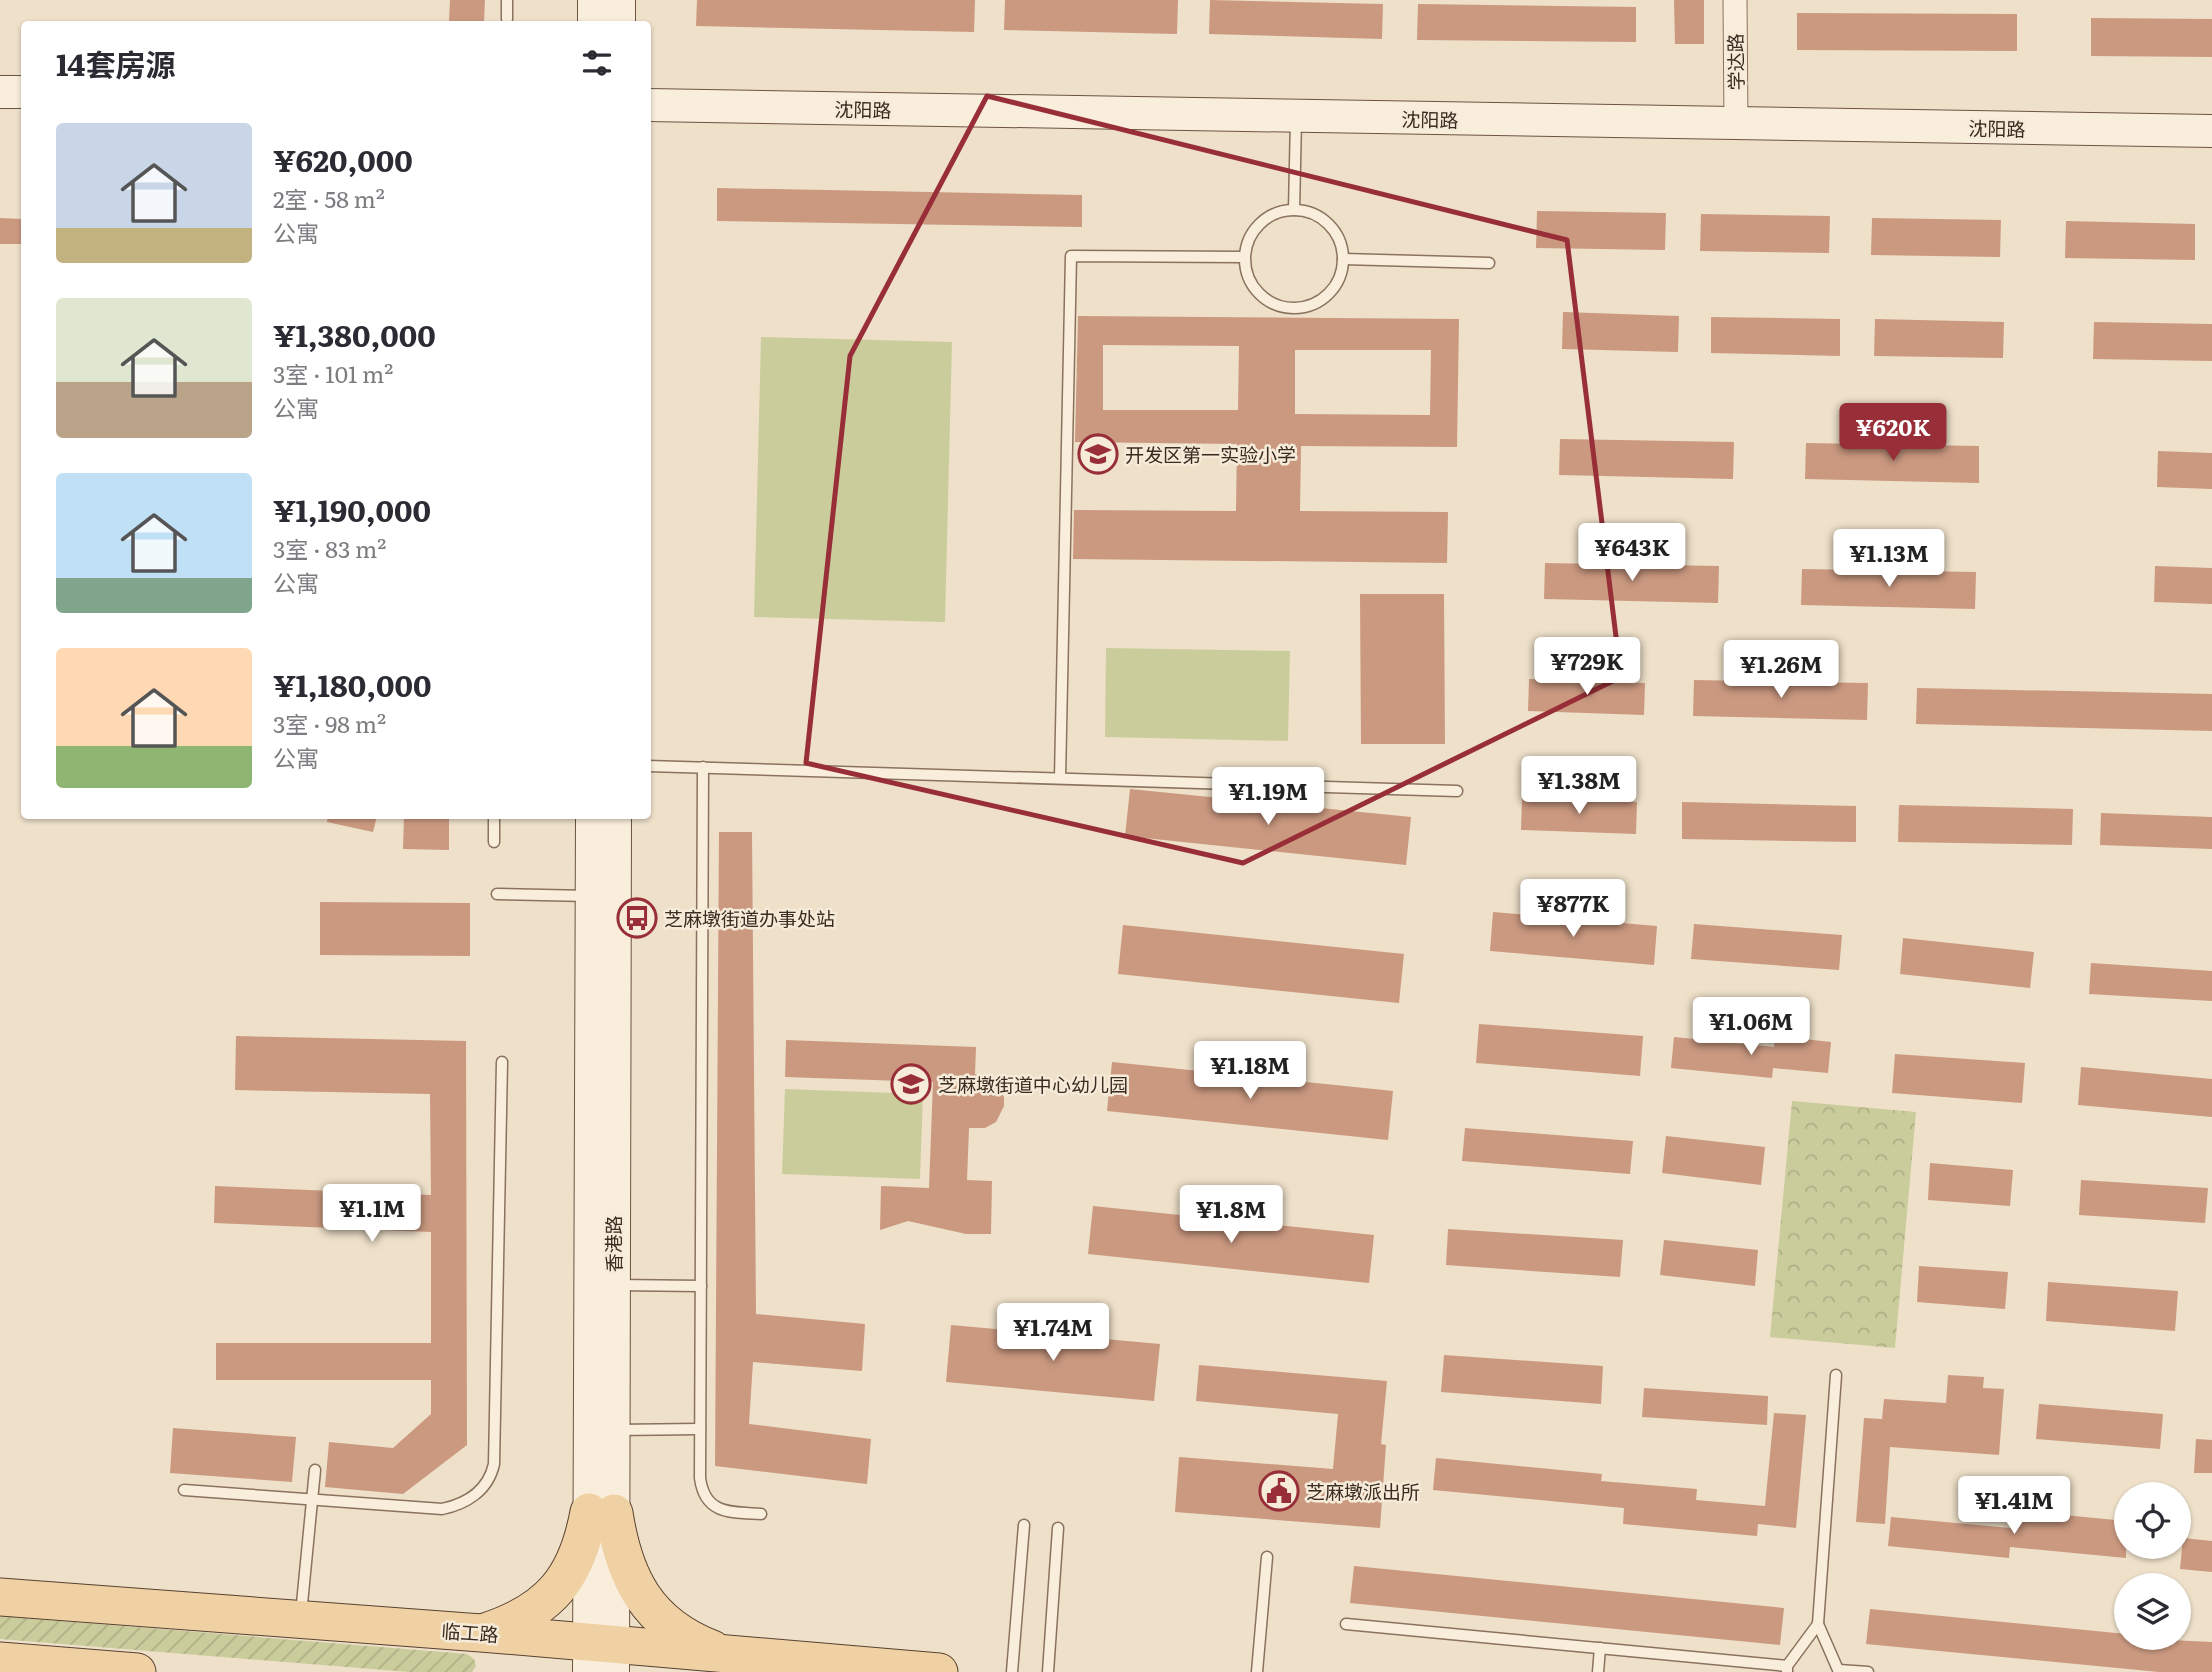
<!DOCTYPE html>
<html lang="zh">
<meta charset="utf-8">
<style>
:root{--surface:#fff;--page:#f7f7f7;--text:#2b2b33;--muted:#7c7c81;--accent:#982f38}
body{margin:0;font-family:Literata,"Noto Sans SC",serif;background:var(--page);color:var(--text);height:100vh;display:flex;flex-direction:column;font-size:26px;white-space:nowrap}
*{box-sizing:border-box;margin:0}
p{font-size:23px;color:var(--muted)}
.icon{flex:none;width:38px;height:38px;fill:none;stroke:currentColor;stroke-width:2;stroke-linecap:round;stroke-linejoin:round}
.map{position:relative;flex:1;overflow:hidden}
.details{position:absolute;left:21px;top:21px;width:630px;height:798px;display:flex;flex-direction:column;background:var(--surface);border-radius:7px;box-shadow:0 2px 5px #0004}
.details>*{flex:none}
.tools{position:absolute;left:2114px;top:1482px;display:grid;gap:14px}
.tools a{display:grid;place-items:center;width:77px;height:77px;border-radius:50%;background:var(--surface);box-shadow:0 2px 5px #0004;font-size:35px}
.price{position:absolute;translate:-50% -60px;padding:0 16px;border-radius:7px;background:#fff;color:#222;font-size:23px;line-height:46px;filter:drop-shadow(0 2px 4px #0008)}
.price::after{content:'';position:absolute;left:50%;top:42px;width:21px;height:16px;margin-left:-10px;background:inherit;clip-path:polygon(0 0,100% 0,50% 100%)}
.price.active{background:var(--accent);color:#fff}
ul{padding:0;list-style:none}
li{display:flex;align-items:center;gap:21px;height:175px;padding:0 35px}
li span{display:grid;place-items:center;flex:none;width:196px;height:140px;border-radius:7px;color:#555}
li>.icon{margin-inline-start:auto}
span .icon{width:84px;height:84px;fill:#fffc;stroke-width:1}
li b{font-size:30px}
h2{display:flex;justify-content:space-between;align-items:center;height:84px;padding:0 35px;font-size:30px}
.map>svg:first-child{display:block}
.park{fill:url(#park-crowns)}
.garden{fill:url(#garden-furrows)}
.pitch{fill:#cbcc9c}
.building{fill:#cb9980;fill-rule:evenodd}
.lines{fill:none;stroke-linecap:round;stroke-linejoin:round}
.lane-casing{stroke:#8a725e;stroke-width:13}
.street-casing{stroke:#8a725e;stroke-width:25}
.secondary-casing{stroke:#6c5341;stroke-width:34}
.primary-casing{stroke:#584131;stroke-width:39}
.lane{stroke:#f9eedc;stroke-width:10}
.street{stroke:#f9eedc;stroke-width:23}
.secondary{stroke:#f9eedc;stroke-width:32}
.primary{stroke:#efd1a3;stroke-width:37}
.marked{fill:none;stroke:#982f38;stroke-width:5;stroke-linejoin:round}
.labels{text-anchor:middle;dominant-baseline:central;stroke-width:5;stroke-linejoin:round;paint-order:stroke}
.street-label{font-size:19px;fill:#3b2b21;stroke:#f5ebd8}
.poi-label{font-size:19px;fill:#3b2b21;stroke:#f5ebd8;text-anchor:start}
</style>
<div class="map">
<svg width="2212" height="1672" viewBox="0 0 2212 1672">
<defs>
<pattern id="park-crowns" width="20" height="18" patternUnits="userSpaceOnUse" patternTransform="scale(1.75)"><rect width="20" height="18" fill="#cbcc9c"/><path d="M2 6a3 3 0 1 1 6 0M12 15a3 3 0 1 1 6 0" fill="none" stroke="#afaf86"/></pattern>
<pattern id="garden-furrows" width="10" height="10" patternUnits="userSpaceOnUse" patternTransform="scale(1.75)"><rect width="10" height="10" fill="#cbcc9c"/><path d="M-1 1l2-2M0 10L10 0M9 11l2-2" fill="none" stroke="#afaf86"/></pattern>
</defs>
<rect width="100%" height="100%" fill="#eee0c9"/>
<polygon class="park" points="1792,1101 1916,1112 1895,1348 1770,1337"/>
<polygon class="garden" points="0,1616 467,1654 474,1659 476,1666 472,1672 409,1672 0,1639"/>
<g class="pitch">
<polygon points="761,337 952,342 945,622 754,617"/>
<polygon points="1106,648 1290,651 1288,741 1105,737"/>
<polygon points="785,1089 923,1094 920,1179 782,1174"/>
</g>
<g class="building">
<polygon points="450,0 485,0 484,22 449,21"/>
<polygon points="697,0 975,0 974,32 696,26"/>
<polygon points="1005,0 1178,0 1177,34 1004,30"/>
<polygon points="1210,0 1383,4 1382,39 1209,34"/>
<polygon points="1674,0 1704,0 1704,44 1675,44"/>
<polygon points="1418,4 1636,7 1636,42 1417,40"/>
<polygon points="1797,13 2017,14 2017,51 1797,50"/>
<polygon points="2091,18 2212,19 2212,57 2091,56"/>
<polygon points="717,188 1082,195 1082,227 717,221"/>
<polygon points="1537,211 1666,213 1665,250 1536,248"/>
<polygon points="1701,214 1830,216 1829,253 1700,251"/>
<polygon points="0,218 24,219 24,244 0,244"/>
<polygon points="1872,218 2001,220 2000,257 1871,255"/>
<polygon points="2066,221 2195,224 2195,260 2065,258"/>
<polygon points="1563,312 1679,316 1678,352 1562,349"/>
<path d="M1078,316l381,3 -2,128 -156,-1 -1,65 148,1 -1,51 -374,-4 1,-49 162,1 1,-67 -162,-2zM1103,345l136,1 -1,64h-135zM1295,350h136l-1,65 -135,-1z"/>
<polygon points="1711,317 1840,319 1840,356 1711,353"/>
<polygon points="1875,319 2004,322 2003,358 1874,356"/>
<polygon points="2094,322 2212,324 2212,361 2093,359"/>
<polygon points="1560,439 1734,442 1733,479 1559,475"/>
<polygon points="1806,443 1979,446 1979,483 1805,479"/>
<polygon points="2158,451 2212,453 2212,489 2157,487"/>
<polygon points="1545,563 1719,566 1718,603 1544,599"/>
<polygon points="2155,566 2212,568 2212,604 2154,602"/>
<polygon points="1802,569 1976,572 1975,609 1801,605"/>
<polygon points="1360,594 1444,594 1445,744 1361,744"/>
<polygon points="1529,679 1645,683 1644,715 1528,711"/>
<polygon points="1694,680 1868,683 1867,720 1693,716"/>
<polygon points="1917,688 2212,694 2212,731 1916,724"/>
<polygon points="1130,789 1411,817 1406,865 1125,836"/>
<polygon points="1522,798 1637,802 1636,834 1521,830"/>
<polygon points="1682,802 1856,806 1856,842 1682,839"/>
<polygon points="1899,805 2073,809 2072,845 1898,842"/>
<polygon points="2101,813 2212,817 2212,849 2100,845"/>
<polygon points="328,816 377,816 373,832 327,822"/>
<polygon points="404,816 449,816 449,850 403,849"/>
<polygon points="719,832 752,832 756,1314 865,1324 862,1371 753,1362 749,1424 871,1439 867,1484 715,1466"/>
<polygon points="320,902 470,903 470,956 320,955"/>
<polygon points="1493,912 1657,926 1654,965 1490,951"/>
<polygon points="1694,924 1842,935 1839,970 1691,959"/>
<polygon points="1123,925 1404,954 1399,1003 1118,974"/>
<polygon points="1903,938 2034,952 2030,988 1900,974"/>
<polygon points="2091,963 2212,971 2212,1001 2089,994"/>
<polygon points="1479,1024 1643,1036 1640,1076 1476,1063"/>
<polygon points="236,1036 466,1041 467,1445 403,1494 325,1487 329,1442 393,1448 431,1414 431,1380 216,1380 216,1343 431,1343 431,1232 214,1223 215,1186 431,1195 430,1094 235,1090"/>
<polygon points="1775,1036 1831,1042 1828,1073 1773,1068 1772,1078 1671,1068 1674,1037 1774,1047"/>
<polygon points="786,1040 976,1047 975,1074 992,1082 1004,1097 1004,1106 996,1122 985,1128 969,1128 967,1180 992,1181 991,1234 966,1234 908,1221 880,1230 881,1186 929,1188 933,1082 785,1077"/>
<polygon points="1895,1054 2025,1063 2022,1103 1892,1093"/>
<polygon points="1112,1062 1393,1091 1388,1140 1107,1111"/>
<polygon points="2081,1067 2212,1079 2212,1117 2078,1105"/>
<polygon points="1465,1128 1633,1141 1630,1174 1462,1161"/>
<polygon points="1666,1136 1765,1147 1761,1185 1662,1173"/>
<polygon points="1930,1163 2013,1170 2010,1206 1928,1200"/>
<polygon points="2081,1180 2208,1188 2205,1223 2079,1215"/>
<polygon points="1093,1206 1374,1235 1369,1283 1088,1254"/>
<polygon points="1448,1229 1623,1240 1620,1277 1446,1265"/>
<polygon points="1664,1240 1758,1250 1755,1286 1660,1275"/>
<polygon points="1919,1266 2008,1272 2005,1309 1917,1302"/>
<polygon points="2048,1282 2178,1291 2175,1331 2046,1321"/>
<polygon points="951,1325 1160,1344 1154,1401 946,1382"/>
<polygon points="1444,1355 1603,1366 1601,1404 1441,1392"/>
<polygon points="1199,1365 1387,1381 1381,1444 1386,1445 1380,1528 1175,1512 1179,1457 1333,1469 1338,1414 1196,1401"/>
<polygon points="1948,1375 1984,1377 1983,1388 2004,1389 1999,1455 1890,1447 1885,1524 1856,1522 1864,1418 1882,1419 1884,1399 1946,1403"/>
<polygon points="1644,1388 1768,1396 1767,1425 1642,1417"/>
<polygon points="2039,1404 2163,1414 2160,1449 2036,1439"/>
<polygon points="1774,1413 1806,1415 1796,1528 1758,1524 1757,1536 1623,1524 1624,1508 1433,1490 1436,1458 1602,1474 1601,1481 1697,1489 1696,1500 1765,1506"/>
<polygon points="173,1428 296,1437 292,1482 170,1473"/>
<polygon points="2196,1439 2212,1440 2212,1473 2194,1473"/>
<polygon points="2011,1510 2126,1521 2126,1558 2010,1547 2009,1558 1888,1546 1891,1517 2010,1528"/>
<polygon points="2183,1538 2212,1541 2212,1572 2180,1569"/>
<polygon points="1354,1566 1784,1608 1780,1645 1350,1603"/>
<polygon points="1870,1609 2126,1634 2126,1638 2212,1642 2212,1672 2159,1672 1866,1644"/>
</g>
<g class="lines">
<g class="lane-casing">
<g id="lane">
<polyline points="507,19 507,0"/>
<circle cx="1294" cy="259" r="49"/>
<polyline points="1294,210 1296,119"/>
<polyline points="1343,259 1489,263"/>
<polyline points="648,766 1457,791"/>
<path d="M703,767l-3,711c5,37 31,34 61,36"/>
<polyline points="1060,778 1071,256 1244,257"/>
<polyline points="494,816 494,842"/>
<polyline points="497,894 589,896"/>
<polyline points="616,1285 701,1286"/>
<polyline points="615,1430 700,1429"/>
<path d="M184,1490l258,19c24,-5 46,-18 52,-45l8,-402"/>
<polyline points="301,1614 315,1470"/>
<polyline points="1346,1624 1787,1666"/>
<polyline points="1818,1624 1836,1375"/>
<polyline points="1839,1670 1868,1672"/>
<polyline points="1012,1672 1024,1525"/>
<polyline points="1048,1672 1058,1528"/>
<polyline points="1257,1672 1267,1557"/>
<polyline points="1598,1672 1600,1648"/>
<polyline points="1787,1672 1787,1666 1818,1624 1839,1672"/>
</g>
</g>
<g class="street-casing">
<polyline id="street" points="1735,0 1736,124"/>
</g>
<g class="secondary-casing">
<g id="secondary">
<polyline points="594,24 594,0"/>
<polyline points="619,24 619,0"/>
<polyline points="0,92 24,92"/>
<polyline points="648,105 2212,131"/>
<polyline points="589,1672 592,816"/>
<polyline points="613,1672 615,816"/>
</g>
</g>
<g class="primary-casing">
<g id="primary">
<path d="M614,1513c10,65 33,111 98,136"/>
<polyline points="0,1597 481,1633 939,1672"/>
<path d="M485,1632c65,-21 92,-54 104,-120"/>
<polyline points="0,1661 137,1672"/>
</g>
</g>
<use href="#lane" class="lane"/>
<use href="#street" class="street"/>
<use href="#secondary" class="secondary"/>
<use href="#primary" class="primary"/>
</g>
<path class="marked" d="M987,96l580,144 54,437 -378,186 -437,-100 44,-407z"/>
<defs>
<g id="school-ring" transform="scale(2.0125)"><circle r="9.5" fill="#f5ebd8" stroke="#982f38" stroke-width="1.5"/><path d="M0-5L7-2L0 1L-7-2ZM-4 1L0 2.5L4 1V4Q0 6-4 4Z" fill="#982f38"/></g>
<g id="bus-ring" transform="scale(2.0125)"><circle r="9.5" fill="#f5ebd8" stroke="#982f38" stroke-width="1.5"/><path d="M-5-6H5V4H4V6H2V4H-2V6H-4V4H-5ZM-3.5-4V0h7V-4ZM-3.5 1.2v1.5H-2V1.2ZM2 1.2v1.5H3.5V1.2Z" fill="#982f38"/></g>
<g id="civic-ring" transform="scale(2.0125)"><circle r="9.5" fill="#f5ebd8" stroke="#982f38" stroke-width="1.5"/><path d="M-.6-6.5H3V-4.5H.6V-3L4-1V1h2V6H-6V1h2V-1L-.6-3ZM-1.2 2.5V6h2.4V2.5Z" fill="#982f38"/></g>
</defs>
<g fill-rule="evenodd">
<use href="#school-ring" x="1098" y="454"/>
<use href="#bus-ring" x="637" y="918"/>
<use href="#school-ring" x="911" y="1084"/>
<use href="#civic-ring" x="1279" y="1491"/>
</g>
<g class="labels">
<g class="street-label">
<text transform="translate(1735 62) rotate(-91)">学达路</text>
<text transform="translate(863 109) rotate(1)">沈阳路</text>
<text transform="translate(1430 119) rotate(1)">沈阳路</text>
<text transform="translate(1997 128) rotate(1)">沈阳路</text>
<text transform="translate(613 1244) rotate(-90)">香港路</text>
<text transform="translate(470 1632) rotate(4)">临工路</text>
</g>
<g class="poi-label">
<text x="1125" y="454">开发区第一实验小学</text>
<text x="664" y="918">芝麻墩街道办事处站</text>
<text x="938" y="1084">芝麻墩街道中心幼儿园</text>
<text x="1306" y="1491">芝麻墩派出所</text>
</g>
</g>
</svg>
<div class="tools">
<a><svg class="icon" aria-label="locate" viewBox="0 0 24 24"><circle cx="12" cy="12" r="6"/><path d="M12 2v4M12 18v4M2 12h4M18 12h4"/></svg></a>
<a><svg class="icon" aria-label="layers" viewBox="0 0 24 24"><path d="M12 4l9 5-9 5-9-5zM3 14l9 5 9-5"/></svg></a>
</div>
<b class="price active" style="left:1893px;top:463px">¥620K</b>
<b class="price" style="left:1632px;top:583px">¥643K</b>
<b class="price" style="left:1889px;top:589px">¥1.13M</b>
<b class="price" style="left:1587px;top:697px">¥729K</b>
<b class="price" style="left:1781px;top:700px">¥1.26M</b>
<b class="price" style="left:1579px;top:816px">¥1.38M</b>
<b class="price" style="left:1268px;top:827px">¥1.19M</b>
<b class="price" style="left:1573px;top:939px">¥877K</b>
<b class="price" style="left:1751px;top:1057px">¥1.06M</b>
<b class="price" style="left:1250px;top:1101px">¥1.18M</b>
<b class="price" style="left:372px;top:1244px">¥1.1M</b>
<b class="price" style="left:1231px;top:1245px">¥1.8M</b>
<b class="price" style="left:1053px;top:1363px">¥1.74M</b>
<b class="price" style="left:2014px;top:1536px">¥1.41M</b>
<section class="details">
<h2>14套房源<svg class="icon" aria-label="filters" viewBox="0 0 24 24"><path d="M4 7h16M4 17h16"/><circle cx="9" cy="7" r="2"/><circle cx="15" cy="17" r="2"/></svg></h2>
<ul>
<li><span style="background:linear-gradient(#c9d6e8 75%,#c2b280 0)"><svg class="icon" aria-label="home" viewBox="0 0 24 24"><path d="M3 11l9-7 9 7M6 9v11h12V9"/></svg></span><div><b>¥620,000</b><p>2室 · 58 m²</p><p>公寓</p></div></li>
<li><span style="background:linear-gradient(#dfe7d0 60%,#b9a48a 0)"><svg class="icon" aria-label="home" viewBox="0 0 24 24"><path d="M3 11l9-7 9 7M6 9v11h12V9"/></svg></span><div><b>¥1,380,000</b><p>3室 · 101 m²</p><p>公寓</p></div></li>
<li><span style="background:linear-gradient(#bfe0f5 75%,#7fa58c 0)"><svg class="icon" aria-label="home" viewBox="0 0 24 24"><path d="M3 11l9-7 9 7M6 9v11h12V9"/></svg></span><div><b>¥1,190,000</b><p>3室 · 83 m²</p><p>公寓</p></div></li>
<li><span style="background:linear-gradient(#ffd9b3 70%,#8fb573 0)"><svg class="icon" aria-label="home" viewBox="0 0 24 24"><path d="M3 11l9-7 9 7M6 9v11h12V9"/></svg></span><div><b>¥1,180,000</b><p>3室 · 98 m²</p><p>公寓</p></div></li>
</ul>
</section>
</div>
